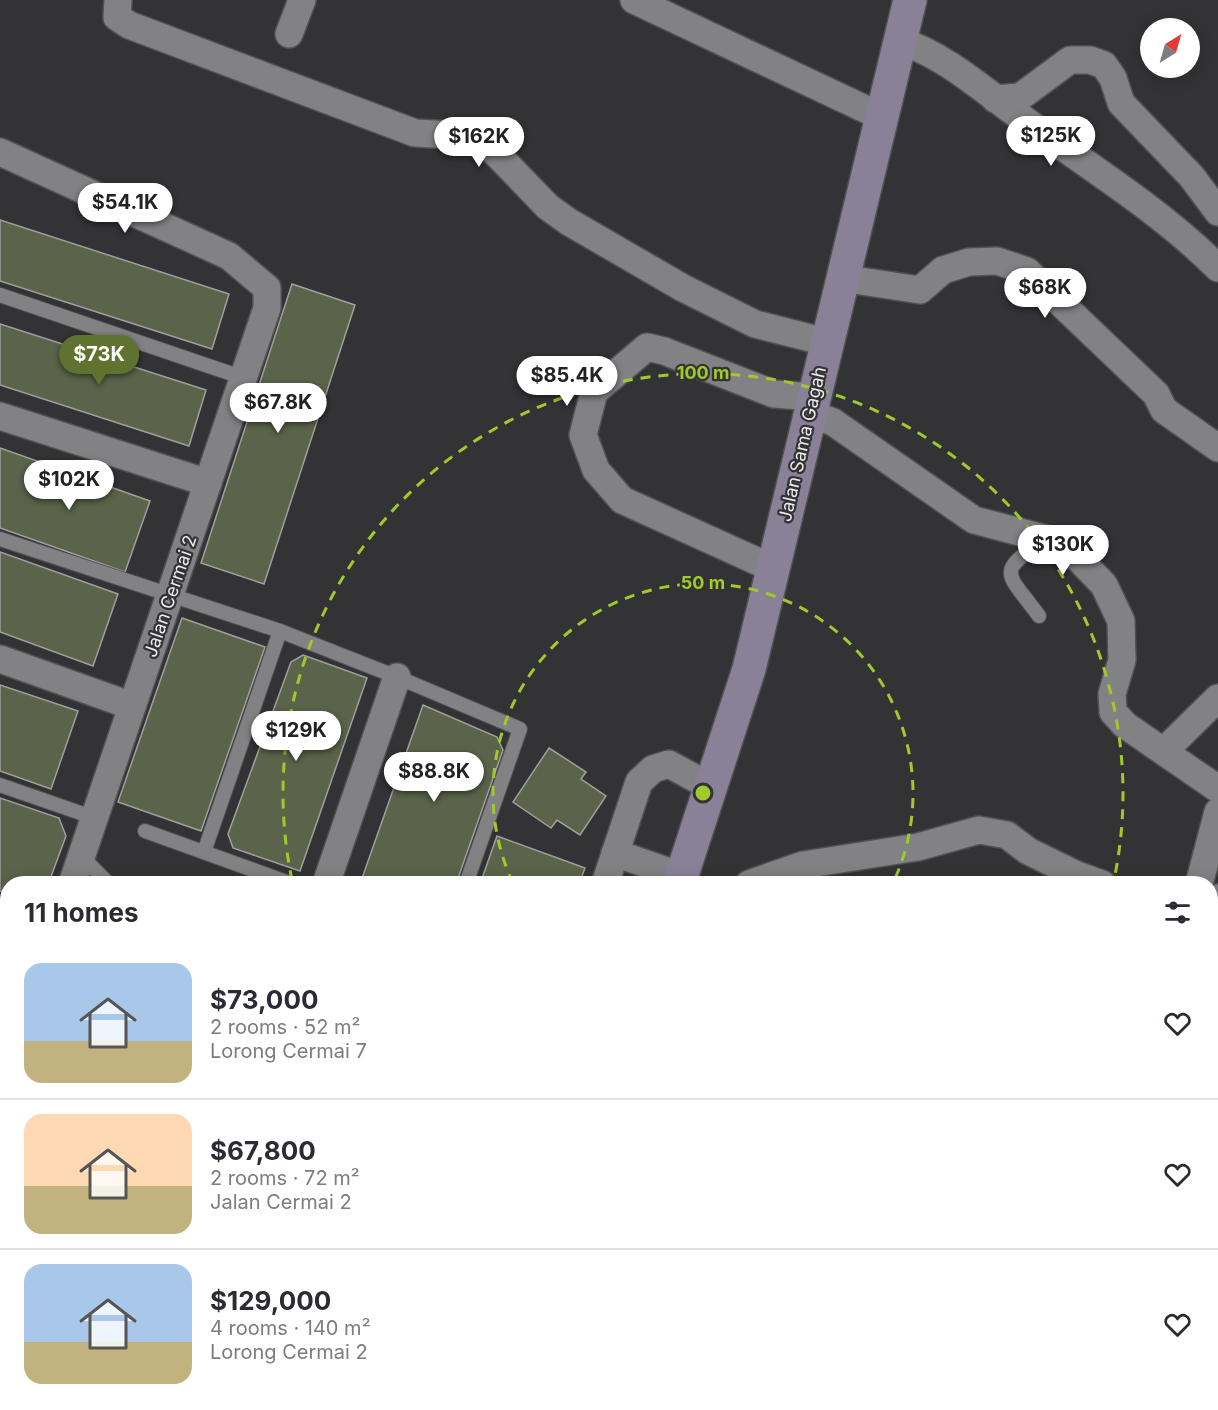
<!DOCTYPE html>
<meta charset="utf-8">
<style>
:root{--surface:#fff;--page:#f7f7f7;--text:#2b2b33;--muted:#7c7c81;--line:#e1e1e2;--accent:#60722f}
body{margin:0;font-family:Inter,sans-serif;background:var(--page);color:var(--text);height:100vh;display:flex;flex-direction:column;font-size:22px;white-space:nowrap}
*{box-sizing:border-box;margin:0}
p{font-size:20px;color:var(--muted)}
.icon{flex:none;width:33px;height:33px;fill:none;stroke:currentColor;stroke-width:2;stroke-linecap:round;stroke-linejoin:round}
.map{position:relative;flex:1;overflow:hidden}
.details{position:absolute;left:0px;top:876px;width:1218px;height:534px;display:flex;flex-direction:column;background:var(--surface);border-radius:24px 24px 0 0;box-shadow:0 3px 15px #0003}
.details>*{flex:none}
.needle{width:39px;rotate:37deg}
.buttons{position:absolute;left:1140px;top:18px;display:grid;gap:12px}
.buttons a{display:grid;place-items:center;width:60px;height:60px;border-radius:50%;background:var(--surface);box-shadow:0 3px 15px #0003;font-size:30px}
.price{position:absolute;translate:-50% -51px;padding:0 14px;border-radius:21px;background:#fff;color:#222;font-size:20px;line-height:39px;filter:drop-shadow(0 2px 3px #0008)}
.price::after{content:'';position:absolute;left:50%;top:36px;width:18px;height:14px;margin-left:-9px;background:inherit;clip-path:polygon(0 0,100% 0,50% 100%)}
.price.current{background:var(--accent);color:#fff}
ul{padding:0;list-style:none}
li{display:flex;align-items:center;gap:18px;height:150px;padding:0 24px}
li+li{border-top:2px solid var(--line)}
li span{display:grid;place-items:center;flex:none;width:168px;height:120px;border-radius:18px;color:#555}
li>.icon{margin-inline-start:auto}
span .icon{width:72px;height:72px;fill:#fffc;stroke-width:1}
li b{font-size:26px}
h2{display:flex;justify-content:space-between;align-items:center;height:72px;padding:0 24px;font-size:26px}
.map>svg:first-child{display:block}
.green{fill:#5a5569}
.building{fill:#5b644a;stroke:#9fa09d;stroke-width:1.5}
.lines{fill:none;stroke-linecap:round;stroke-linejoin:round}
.lane-casing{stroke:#515152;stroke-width:16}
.street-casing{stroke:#515152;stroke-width:30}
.secondary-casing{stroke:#515152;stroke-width:36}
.lane{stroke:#828184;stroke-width:14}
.street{stroke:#828184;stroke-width:27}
.secondary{stroke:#888198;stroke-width:33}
.ring{fill:none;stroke:#a0c92b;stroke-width:3;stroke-dasharray:10 8}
.labels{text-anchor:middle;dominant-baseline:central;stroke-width:4.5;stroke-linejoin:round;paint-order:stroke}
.street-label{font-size:18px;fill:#ececed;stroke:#333235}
.centre{fill:#a0c92b;stroke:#333235;stroke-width:3}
.ring-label{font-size:18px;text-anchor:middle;font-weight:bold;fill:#a0c92b;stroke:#333235;stroke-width:4.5;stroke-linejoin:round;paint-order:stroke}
</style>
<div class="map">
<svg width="1218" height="1410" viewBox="0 0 1218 1410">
<rect width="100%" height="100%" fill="#333235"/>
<polygon class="green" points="0,929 8,932 8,1191 1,1206"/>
<g class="building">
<polygon points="0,220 229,294 212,349 0,281"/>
<polygon points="292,284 355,305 264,584 201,563"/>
<polygon points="0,324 206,390 189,446 0,385"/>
<polygon points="0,448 150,501 125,572 0,528"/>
<polygon points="0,552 118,594 93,666 0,632"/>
<polygon points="182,618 265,647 201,831 118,802"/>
<polygon points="303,655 367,678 300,871 233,848 228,834 291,662"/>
<polygon points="0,685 78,711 51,789 0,771"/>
<polygon points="423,705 497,737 503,750 456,884 360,884"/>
<polygon points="549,748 586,772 581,779 606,796 580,835 557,820 551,828 513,802"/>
<polygon points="0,798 59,818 66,836 49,882 8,884 8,894 0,891"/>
<polygon points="497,836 585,868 579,884 480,884"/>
<polygon points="0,1289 8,1293 8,1379 0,1376"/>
<polygon points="32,1402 126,1402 123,1410 29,1410"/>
<polygon points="201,1402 287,1402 284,1410 199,1410"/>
<polygon points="315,1402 403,1402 400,1410 312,1410"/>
<polygon points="651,1402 736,1402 733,1410 649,1410"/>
<polygon points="772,1402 860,1402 857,1410 769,1410"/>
<polygon points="938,1402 1031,1402 1039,1410 936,1410"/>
</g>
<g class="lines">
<g class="lane-casing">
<g id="lane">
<polyline points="0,295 244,378"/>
<polyline points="0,539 280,631 397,677 520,729 466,884"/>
<path d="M1039,616c-33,-45 -44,-43 6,-76"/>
<polyline points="0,785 95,818"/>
<polyline points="145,831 292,884"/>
<polyline points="204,852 280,631"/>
<polyline points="82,857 109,884"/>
<polyline points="0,1387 8,1391"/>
<polyline points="1058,1402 1067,1410"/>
<polyline points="12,1410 15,1402"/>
<polyline points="293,1410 296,1402"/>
<polyline points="749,1410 752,1402"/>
</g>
</g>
<g class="street-casing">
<g id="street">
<polyline points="118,0 117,17 129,25 415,133 452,135 490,147 548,207 569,222 683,288 755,324 826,342"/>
<polyline points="634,0 880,116"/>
<polyline points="289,34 302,0"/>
<path d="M899,41c44,12 89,53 127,80 65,47 135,90 192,147"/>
<polyline points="995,99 1020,97 1070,60 1090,60 1104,65 1113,78 1121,103 1192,177 1218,212"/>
<polyline points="0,152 229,256 267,288 267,308 72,884"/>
<polyline points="841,278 920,290 943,270 969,262 997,261 1027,271 1156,394 1164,410 1218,448"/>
<polyline points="809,413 833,422 974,520 1047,539 1077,557 1104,585 1121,621 1122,660 1112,694 1113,712 1125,725 1218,789"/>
<polyline points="0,416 208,483"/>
<polyline points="772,568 622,500 596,470 583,435 594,392 647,347 664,351 774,394 813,397"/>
<polyline points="0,659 132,706"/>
<polyline points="1165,750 1218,698"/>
<polyline points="615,853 681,876"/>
<polyline points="326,884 397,677"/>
<polyline points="605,884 639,782 653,769 669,764 711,787"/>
<polyline points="749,884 803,865 918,847 979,830 1007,835 1028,851 1077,875 1102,884"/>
<polyline points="1199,884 1218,812"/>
<polyline points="1210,899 1218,898"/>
<polyline points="0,911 8,914"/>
<polyline points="1210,974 1218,995"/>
<polyline points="0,1246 8,1249"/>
<polyline points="149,1410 152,1402"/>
<polyline points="425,1410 427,1402"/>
<polyline points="607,1410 610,1402"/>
<polyline points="884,1410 886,1402"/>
</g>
</g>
<g class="secondary-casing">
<g id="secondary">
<polyline points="679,884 749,669 910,0"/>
<polyline points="498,1410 501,1402"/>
</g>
</g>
<use href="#lane" class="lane"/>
<use href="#street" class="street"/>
<use href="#secondary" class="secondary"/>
</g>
<g class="ring">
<path d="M513 883A210 210 0 1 1 893 883"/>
<path d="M292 880A420 420 0 1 1 1114 880"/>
</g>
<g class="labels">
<g class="street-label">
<text transform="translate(802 444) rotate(-77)">Jalan Sama Gagah</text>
<text transform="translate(170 596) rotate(-71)">Jalan Cermai 2</text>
</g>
</g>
<circle cx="703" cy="793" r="9" class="centre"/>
<g class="ring-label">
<text x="703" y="379">100 m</text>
<text x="703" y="589">50 m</text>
</g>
</svg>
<div class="buttons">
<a><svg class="needle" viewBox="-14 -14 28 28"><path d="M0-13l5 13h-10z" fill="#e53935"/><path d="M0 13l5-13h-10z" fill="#7c7c81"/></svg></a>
</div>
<b class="price" style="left:1051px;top:167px">$125K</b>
<b class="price" style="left:479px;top:168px">$162K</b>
<b class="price" style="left:125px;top:234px">$54.1K</b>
<b class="price" style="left:1045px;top:319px">$68K</b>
<b class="price current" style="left:99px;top:386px">$73K</b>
<b class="price" style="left:567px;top:407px">$85.4K</b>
<b class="price" style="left:278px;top:434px">$67.8K</b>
<b class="price" style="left:69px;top:511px">$102K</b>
<b class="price" style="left:1063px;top:576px">$130K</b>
<b class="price" style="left:296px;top:762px">$129K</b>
<b class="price" style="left:434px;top:803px">$88.8K</b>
<section class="details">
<h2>11 homes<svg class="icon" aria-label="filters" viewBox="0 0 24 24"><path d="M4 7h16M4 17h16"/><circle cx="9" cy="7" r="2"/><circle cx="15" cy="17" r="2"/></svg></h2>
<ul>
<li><span style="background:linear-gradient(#a9c7e8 65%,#c2b280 0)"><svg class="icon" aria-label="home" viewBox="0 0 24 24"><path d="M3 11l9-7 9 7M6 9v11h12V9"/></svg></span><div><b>$73,000</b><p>2 rooms · 52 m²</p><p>Lorong Cermai 7</p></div><svg class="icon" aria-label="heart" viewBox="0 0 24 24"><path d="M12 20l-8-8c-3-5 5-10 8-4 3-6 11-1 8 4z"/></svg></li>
<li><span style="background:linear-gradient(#ffd9b3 60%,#c2b280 0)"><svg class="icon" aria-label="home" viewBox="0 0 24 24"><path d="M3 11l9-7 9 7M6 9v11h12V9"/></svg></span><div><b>$67,800</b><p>2 rooms · 72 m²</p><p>Jalan Cermai 2</p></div><svg class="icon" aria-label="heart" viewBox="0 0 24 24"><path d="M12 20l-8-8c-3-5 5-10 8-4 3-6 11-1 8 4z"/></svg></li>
<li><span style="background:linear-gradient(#a9c7e8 65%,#c2b280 0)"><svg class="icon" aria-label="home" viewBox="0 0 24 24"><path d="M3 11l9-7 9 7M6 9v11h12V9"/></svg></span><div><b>$129,000</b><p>4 rooms · 140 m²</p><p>Lorong Cermai 2</p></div><svg class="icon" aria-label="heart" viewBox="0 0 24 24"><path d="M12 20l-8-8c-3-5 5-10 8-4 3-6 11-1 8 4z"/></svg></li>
</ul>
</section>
</div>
